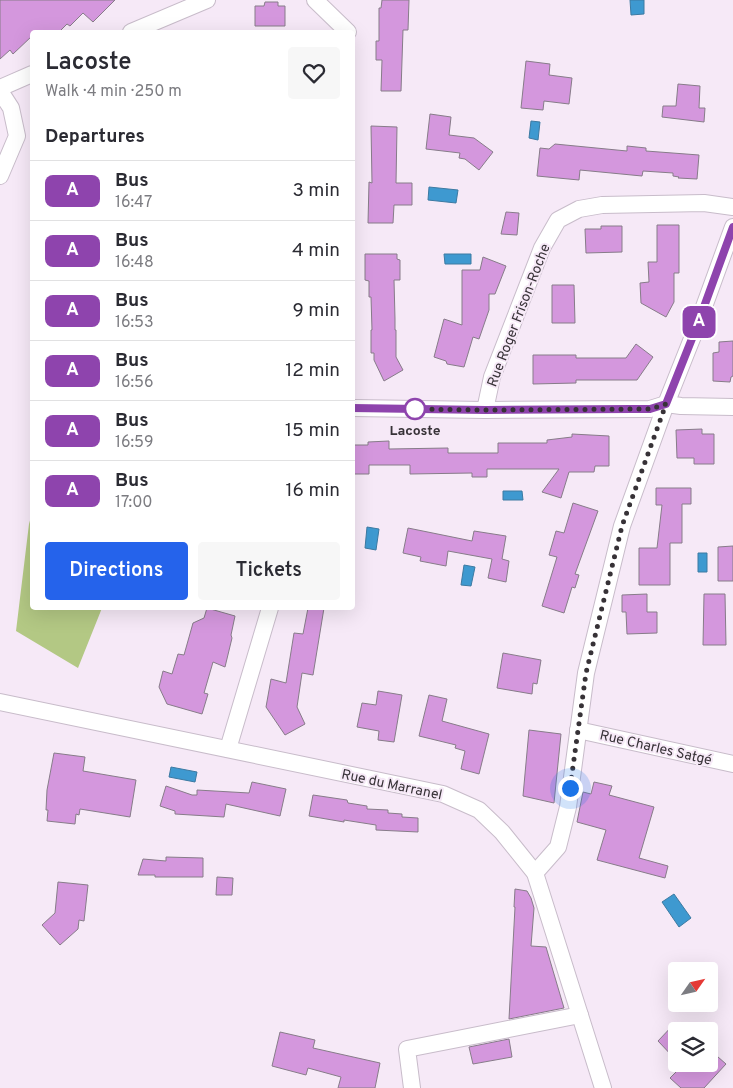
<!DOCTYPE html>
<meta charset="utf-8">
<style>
:root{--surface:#fff;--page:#f7f7f7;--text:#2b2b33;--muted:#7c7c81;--line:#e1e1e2;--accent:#2563eb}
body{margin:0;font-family:Overpass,sans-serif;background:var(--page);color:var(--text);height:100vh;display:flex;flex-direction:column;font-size:19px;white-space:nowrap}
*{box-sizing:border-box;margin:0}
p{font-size:16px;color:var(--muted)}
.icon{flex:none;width:28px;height:28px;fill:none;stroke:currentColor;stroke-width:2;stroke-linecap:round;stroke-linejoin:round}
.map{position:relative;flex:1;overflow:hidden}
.side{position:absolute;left:30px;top:30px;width:325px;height:580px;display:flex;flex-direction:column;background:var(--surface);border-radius:5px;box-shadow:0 5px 20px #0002}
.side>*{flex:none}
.badge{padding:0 10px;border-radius:8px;font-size:18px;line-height:32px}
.needle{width:32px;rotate:56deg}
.tools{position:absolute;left:668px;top:962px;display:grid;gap:10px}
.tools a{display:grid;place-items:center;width:50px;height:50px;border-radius:5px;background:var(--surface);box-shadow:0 5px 20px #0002;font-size:25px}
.you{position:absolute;width:25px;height:25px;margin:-12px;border:4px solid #fff;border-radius:50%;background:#1a73e8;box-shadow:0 0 0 8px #1a73e833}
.map>.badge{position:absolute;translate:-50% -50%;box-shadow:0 0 0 2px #fff}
h2{padding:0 15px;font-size:19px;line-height:45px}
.round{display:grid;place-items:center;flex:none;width:52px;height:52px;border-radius:5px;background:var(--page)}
.headline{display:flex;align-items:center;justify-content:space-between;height:85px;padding:0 15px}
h1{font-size:24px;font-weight:600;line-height:38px}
.action{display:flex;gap:10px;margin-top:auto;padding:10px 15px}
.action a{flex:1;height:58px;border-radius:5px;background:var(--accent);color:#fff;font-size:20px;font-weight:600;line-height:58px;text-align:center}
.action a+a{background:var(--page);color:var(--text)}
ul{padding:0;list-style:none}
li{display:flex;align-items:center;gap:15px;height:60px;padding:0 15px;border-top:1px solid var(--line)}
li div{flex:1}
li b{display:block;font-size:19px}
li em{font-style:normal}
li .badge{min-width:55px;font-weight:700;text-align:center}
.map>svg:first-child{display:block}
.green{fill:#b3c884}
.water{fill:#3e99d0;stroke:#3c7aa2}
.building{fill:#d497dd;stroke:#877c89}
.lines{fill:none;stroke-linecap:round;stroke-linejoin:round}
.street-casing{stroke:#c8bcca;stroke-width:18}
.street{stroke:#fff;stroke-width:16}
.line-casing{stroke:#fff;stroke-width:11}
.line{stroke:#8e44ad;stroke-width:8}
.walk{stroke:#373237;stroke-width:5;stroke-dasharray:0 9}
.stop-dot{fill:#fff;stroke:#8e44ad;stroke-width:2.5}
.labels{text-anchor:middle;stroke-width:4;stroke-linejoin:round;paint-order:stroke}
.street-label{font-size:14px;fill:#373237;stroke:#f6e9f7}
.stop-label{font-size:14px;font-weight:bold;fill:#373237;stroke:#f6e9f7}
</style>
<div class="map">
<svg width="733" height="1088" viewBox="0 0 733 1088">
<rect width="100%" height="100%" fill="#f6e9f7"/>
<path class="green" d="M32 513V608H102L78 668 16 631 29 524Z"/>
<g class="water">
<path d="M630 0H644V14L631 15Z"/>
<path d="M531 121 540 122 538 140 529 138Z"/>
<path d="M429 187 458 190 456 203 428 200Z"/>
<path d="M444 254H471V264H445Z"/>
<path d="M503 491H522L523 500H503Z"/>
<path d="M367 527 379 529 376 550 365 548Z"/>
<path d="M707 553V572H698V553Z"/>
<path d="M464 565 475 567 471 586 461 585Z"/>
<path d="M171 767 197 772 195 782 169 777Z"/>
<path d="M674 894 691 918 679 927 662 902Z"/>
</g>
<g class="building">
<path d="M0 0H115L93 22 83 13 70 26 67 24 59 32H32V36L13 54 10 50 0 59Z"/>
<path d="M382 0H409L408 30H403L401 91H381L382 60H376V41H379V8H381Z"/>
<path d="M265 2H278V6H285V26H255V6H264Z"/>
<path d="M526 61 550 64 549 75 572 78 569 104 544 101 543 110 521 108Z"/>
<path d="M678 84 700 86 699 108H705L704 122 662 117 663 106H676Z"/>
<path d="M430 114 451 117 449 135 474 138 493 152 479 170 465 159 459 158 460 153 426 149Z"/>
<path d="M371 126 397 127 396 183H412V205H394L393 223H368L369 182 372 183Z"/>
<path d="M555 144 627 151V146L646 148V151L699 155 697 179 678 178 679 177 673 176V173L643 171 642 176 580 170 579 180 537 176 540 148 549 149Z"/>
<path d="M506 212 519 213 517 235 501 234Z"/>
<path d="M657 225H679V273H674V302L666 317 641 303 640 283 649 282 648 262H657Z"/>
<path d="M601 226H622V252L586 253 585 229H601Z"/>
<path d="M365 254H397V259L400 260V280H394L395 319V330H396V357L403 370 384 381 374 360V353H371V330H372L371 297H369V281L365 280Z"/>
<path d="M483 257 506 266 495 294H489V310L479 339 473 337 464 367 447 364 446 361 434 357 444 319 462 325V270H480Z"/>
<path d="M552 285H574L575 323H552Z"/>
<path d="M733 341V376L731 377 730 382 713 381V353L719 352V342Z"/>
<path d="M636 344 653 357 637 380H576V383L533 384V355H576V358H626Z"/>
<path d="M702 429V434H714V464H694V458H677L676 430Z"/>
<path d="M572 434 609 436V466H595L594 472H569L561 498 542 492 559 469H487V477H472V473L410 474V465H369V474H353V445H368V442L389 441V449L448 448V453H498V443H547V440L572 437Z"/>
<path d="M656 488H691V504H682V543H670V585H639V548H657L662 505H656Z"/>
<path d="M573 503 598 511 575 574 579 575 575 588 572 587 564 613 542 606 557 557 549 555 556 531 564 533Z"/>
<path d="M408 528 472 541 474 531 506 536 502 559 509 561 506 582 488 578 492 559 448 551 446 566 420 561 421 557 403 553Z"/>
<path d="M733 546V581H718V547Z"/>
<path d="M647 594V612H657V633L627 634 626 612H622V595Z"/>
<path d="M704 594H725L726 645H703Z"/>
<path d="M207 608 235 616 231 635 232 638 225 667 213 662 204 693 208 694 202 714 167 704 159 687 163 671 172 674 178 654 184 655 193 623 204 618Z"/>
<path d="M308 608H324L313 675 302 673 297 707 305 724 285 735 266 707 271 679 286 683 294 633 303 634Z"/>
<path d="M503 653 541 660 537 684 533 683 532 694 497 688Z"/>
<path d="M378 691 402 695 394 742 378 740 379 731 357 727 362 703 376 705Z"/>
<path d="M429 695 447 699 442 721 489 734 479 774 461 769 465 751 455 748 456 745 419 736Z"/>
<path d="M529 730 561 734 554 803 523 796Z"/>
<path d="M54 753 85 757 83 771 136 780 130 817 80 809 79 815 76 814 75 824 47 821 48 810H46L47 790Z"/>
<path d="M252 782 286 789 280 816 226 804 224 817 175 814V811L160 806 166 786 192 795H197V790L249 793Z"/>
<path d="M594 782 612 786 609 795 654 807 639 858 668 866 665 878 597 860 606 830 577 822 583 792 591 794Z"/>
<path d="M313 795 347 800 348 803 367 806V809L388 810V813L402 814V817L418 818V832L376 830V825L344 820V822L309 816Z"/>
<path d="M166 857 203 858V877H155V875H138L143 859 166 861Z"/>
<path d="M217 877 233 878 232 895H216Z"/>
<path d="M58 882 88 885 84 921 79 920 78 929 60 945 42 925 55 913Z"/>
<path d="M515 889 527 891 531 898 534 908 531 946 546 947 564 1008 509 1019 515 907H514Z"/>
<path d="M676 1022V1060L658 1041Z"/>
<path d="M280 1032 315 1040 313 1048 380 1063 375 1088H338L341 1077 308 1068 306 1075 272 1066Z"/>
<path d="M509 1039 512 1057 473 1064 469 1047Z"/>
<path d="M709 1049 726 1064 704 1088H681L670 1078 684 1064H709Z"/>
</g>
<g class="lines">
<g class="street-casing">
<g id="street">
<path d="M315 0 348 32"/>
<path d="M131 32 207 0"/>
<path d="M0 88 32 74"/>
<path d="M0 91 11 108 17 136 0 176"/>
<path d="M352 408 485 410 650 409 666 404 681 406 733 407"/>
<path d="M485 410 492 377 542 248 558 220 579 209 602 205 704 203 733 207"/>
<path d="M0 702 443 794 479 810 502 832 535 873 603 1088"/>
<path d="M578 730 733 764"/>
<path d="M228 749 270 608"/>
<path d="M535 873 558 847 568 807 586 673 622 526 666 404 697 326 733 227"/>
<path d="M412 1088 407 1049 580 1015"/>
</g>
</g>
<use href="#street" class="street"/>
</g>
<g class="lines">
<g class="line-casing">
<path id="line" d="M352 408 486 410 632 409H650L666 404 697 326 733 227"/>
</g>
<use href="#line" class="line"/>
<path class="walk" d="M415 409H410L486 410 650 409 666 404 622 526 586 673 570 788"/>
</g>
<circle class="stop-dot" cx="415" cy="409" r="10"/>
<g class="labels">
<g class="street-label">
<text transform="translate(518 315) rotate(-69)" y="5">Rue Roger Frison-Roche</text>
<text transform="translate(656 747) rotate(13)" y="5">Rue Charles Satgé</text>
<text transform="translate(392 784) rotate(12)" y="5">Rue du Marranel</text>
</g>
<g class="stop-label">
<text x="415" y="435">Lacoste</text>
</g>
</g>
</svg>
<div class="tools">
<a><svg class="needle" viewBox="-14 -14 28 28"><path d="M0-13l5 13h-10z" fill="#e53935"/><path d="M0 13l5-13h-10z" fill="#7c7c81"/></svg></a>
<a><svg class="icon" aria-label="layers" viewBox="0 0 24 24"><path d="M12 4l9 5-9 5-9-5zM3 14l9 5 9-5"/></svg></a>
</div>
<div class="you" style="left:570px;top:788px"></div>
<b class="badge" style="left:699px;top:322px;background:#8e44ad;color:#fff">A</b>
<section class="side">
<div class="headline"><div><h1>Lacoste</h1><p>Walk · 4 min · 250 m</p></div><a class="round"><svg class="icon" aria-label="heart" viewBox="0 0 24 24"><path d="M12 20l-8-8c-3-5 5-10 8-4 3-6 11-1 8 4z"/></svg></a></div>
<h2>Departures</h2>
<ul>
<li><span class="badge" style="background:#8e44ad;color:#fff">A</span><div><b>Bus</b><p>16:47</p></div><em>3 min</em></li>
<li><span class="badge" style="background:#8e44ad;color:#fff">A</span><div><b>Bus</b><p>16:48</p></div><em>4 min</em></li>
<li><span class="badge" style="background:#8e44ad;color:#fff">A</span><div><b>Bus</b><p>16:53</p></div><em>9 min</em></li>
<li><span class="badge" style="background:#8e44ad;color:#fff">A</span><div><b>Bus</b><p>16:56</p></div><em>12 min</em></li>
<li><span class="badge" style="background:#8e44ad;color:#fff">A</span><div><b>Bus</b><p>16:59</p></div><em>15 min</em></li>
<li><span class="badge" style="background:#8e44ad;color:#fff">A</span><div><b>Bus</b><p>17:00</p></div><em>16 min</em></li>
</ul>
<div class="action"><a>Directions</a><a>Tickets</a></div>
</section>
</div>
